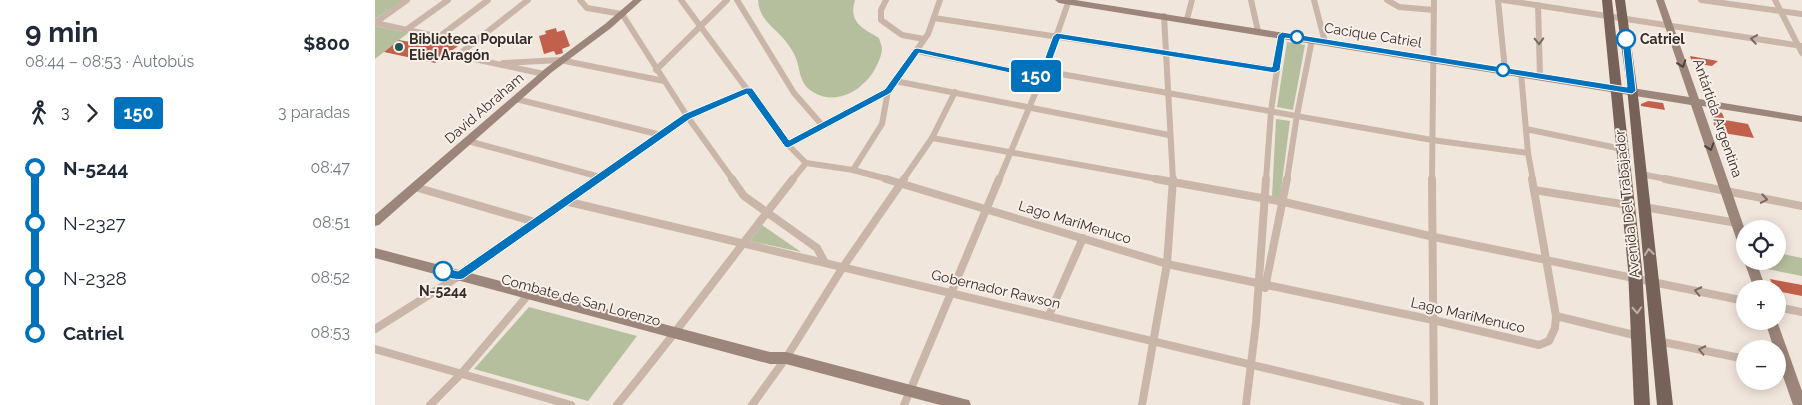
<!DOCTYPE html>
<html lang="es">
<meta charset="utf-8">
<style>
:root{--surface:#fff;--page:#f2f2f3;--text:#1f2937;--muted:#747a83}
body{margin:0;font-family:Raleway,sans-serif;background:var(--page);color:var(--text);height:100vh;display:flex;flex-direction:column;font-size:19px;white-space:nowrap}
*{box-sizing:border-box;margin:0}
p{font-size:16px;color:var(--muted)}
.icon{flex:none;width:28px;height:28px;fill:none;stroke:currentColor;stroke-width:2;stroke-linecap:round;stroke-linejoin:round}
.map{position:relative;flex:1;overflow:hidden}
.details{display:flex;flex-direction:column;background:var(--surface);width:375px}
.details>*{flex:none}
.badge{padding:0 10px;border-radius:4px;font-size:18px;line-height:32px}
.controls{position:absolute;left:1361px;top:220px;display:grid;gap:10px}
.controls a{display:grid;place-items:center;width:50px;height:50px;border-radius:50%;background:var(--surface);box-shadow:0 2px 12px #0003;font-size:25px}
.map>.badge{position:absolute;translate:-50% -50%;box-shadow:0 0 0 2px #fff}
.legs{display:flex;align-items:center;gap:8px;height:55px;padding:0 25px;font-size:16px}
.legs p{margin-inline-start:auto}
.headline{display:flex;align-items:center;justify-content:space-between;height:85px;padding:0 25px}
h1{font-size:28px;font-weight:700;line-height:38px}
ul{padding:0 25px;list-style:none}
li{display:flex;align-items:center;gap:18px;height:55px;font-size:19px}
li i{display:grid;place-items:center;width:8px;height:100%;margin:0 6px;background:currentColor}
li i::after{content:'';width:12px;height:12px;margin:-6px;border:4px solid;border-radius:50%;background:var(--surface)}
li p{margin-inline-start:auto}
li:first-child i{background:linear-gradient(#0000 50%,currentColor 0)}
li:last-child i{background:linear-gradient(currentColor 50%,#0000 0)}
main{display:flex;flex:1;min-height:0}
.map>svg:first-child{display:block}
.green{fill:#b6bf9d}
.building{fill:#c1614b}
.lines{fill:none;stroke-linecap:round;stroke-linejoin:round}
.street-far1{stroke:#c9b6a9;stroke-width:6}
.street{stroke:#c9b6a9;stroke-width:8}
.secondary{fill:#9c857a;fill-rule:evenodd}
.primary{fill:#77625a;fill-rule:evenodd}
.oneway{stroke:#786a62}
.oneway2{stroke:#50423c}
.oneway3{stroke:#beb0a9}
.line-1{fill:#0072bc;stroke:#fff}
.stop-1-dot{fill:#fff;stroke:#0072bc;stroke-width:2.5}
.poi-dot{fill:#205556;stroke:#f9f0e9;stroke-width:2}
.labels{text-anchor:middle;stroke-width:4;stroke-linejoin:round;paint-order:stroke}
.street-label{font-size:14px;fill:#362c28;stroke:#f9f0e9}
.poi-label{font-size:14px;font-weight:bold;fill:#362c28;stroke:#f9f0e9;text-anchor:start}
.stop-label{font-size:14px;font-weight:bold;fill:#362c28;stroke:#f9f0e9;text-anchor:start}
</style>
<main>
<section class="details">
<div class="headline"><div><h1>9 min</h1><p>08:44 – 08:53 · Autobús</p></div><b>$800</b></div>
<div class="legs"><svg class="icon" aria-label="walk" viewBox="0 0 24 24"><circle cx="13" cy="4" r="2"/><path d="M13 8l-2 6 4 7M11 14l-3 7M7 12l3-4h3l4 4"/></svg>3<svg class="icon" aria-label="forward" viewBox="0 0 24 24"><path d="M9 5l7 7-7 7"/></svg><b class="badge" style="background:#0072bc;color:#fff">150</b><p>3 paradas</p></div>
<ul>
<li><i style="color:#0072bc"></i><b>N-5244</b><p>08:47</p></li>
<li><i style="color:#0072bc"></i><span>N-2327</span><p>08:51</p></li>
<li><i style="color:#0072bc"></i><span>N-2328</span><p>08:52</p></li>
<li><i style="color:#0072bc"></i><b>Catriel</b><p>08:53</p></li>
</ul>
</section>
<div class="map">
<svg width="1427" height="405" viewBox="0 0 1427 405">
<rect width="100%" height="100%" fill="#f1e6dc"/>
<g class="green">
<path d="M0 0H28L0 19Z"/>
<path d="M383 0H480C473 23 488 28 504 38 505 42 507 46 507 49 507 55 503 63 501 67 490 89 462 107 438 92 423 83 426 69 420 56 418 51 415 47 412 43 401 28 384 21 383 0Z"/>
<path d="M0 26 33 33 0 59Z"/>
<path d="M912 42 930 45 918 110 902 107Z"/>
<path d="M901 119 915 121 905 198 897 196Z"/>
<path d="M387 225 426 252 375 241Z"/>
<path d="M1403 253 1427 258V276L1392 269 1389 261H1402Z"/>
<path d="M154 307 262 336 213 401 99 369Z"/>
</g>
<g class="building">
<path d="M181 28 182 32 189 30 195 46 187 49 188 53 181 55 179 51 169 54 164 36 171 34 170 31Z"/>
<path d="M24 40 52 45 58 41 83 46 60 63 9 52Z"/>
<path d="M1315 56 1343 61 1337 66 1317 63Z"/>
<path d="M1273 101 1288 103 1290 110 1266 106V104Z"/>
<path d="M1340 111 1347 113 1350 120 1373 124 1379 138 1342 132 1335 114Z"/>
<path d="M1395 279 1427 285V296L1402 291V289H1399Z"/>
</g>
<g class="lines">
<g class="street-far1">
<path d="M153 0 88 51 85 56 169 74"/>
<path d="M205 0 212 8 247 14 312 116 358 180"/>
<path d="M306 0 413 145 431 163 478 170 516 180"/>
<path d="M362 0 419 93 447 125"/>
<path d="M511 0 506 10V20L527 35 549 39"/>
<path d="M876 0 883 31"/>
<path d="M939 0 950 42"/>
<path d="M1012 0 1024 7 1059 10"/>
<path d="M1123 0 1130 70"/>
<path d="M1128 0 1427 46"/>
<path d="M1326 0 1427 14"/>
<path d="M1400 0 1427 53"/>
<path d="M1163 5 1165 76"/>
<path d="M789 16 798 180"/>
<path d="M559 18 901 70"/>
<path d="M812 19 817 0"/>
<path d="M0 23 97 44"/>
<path d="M0 23 32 0"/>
<path d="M31 30 73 0"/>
<path d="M64 37 113 0"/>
<path d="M542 51 667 77"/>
<path d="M128 63 185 60 289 81"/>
<path d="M281 70 352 0"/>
<path d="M669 71 1057 140 1153 153"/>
<path d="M1146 73 1153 153 1158 180"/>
<path d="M520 81 794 135"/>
<path d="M141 99 286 135"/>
<path d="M1151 129 1247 149"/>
<path d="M557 138 788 180"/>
<path d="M93 141 225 177"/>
<path d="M413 145 513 91 553 34 565 0"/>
<path d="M478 170 507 124 513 91"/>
<path d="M1266 174 1296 180"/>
<path d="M221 180 312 116 374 90"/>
<path d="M417 180 431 163"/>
<path d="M528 180 557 138 580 92"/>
<path d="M624 180 667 77 694 0"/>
<path d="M891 180 896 111 907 35"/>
<path d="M912 180 922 115 937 40"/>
<path d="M1057 180 1059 0"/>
</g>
<g class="street">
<path d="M357 179 369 196 442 248 449 261"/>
<path d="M511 179 792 264 1058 320 1164 345 1174 341 1180 328 1181 316 1157 179"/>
<path d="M781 179 909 202 1059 237 1370 301"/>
<path d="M1057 179 1059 405"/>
<path d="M1290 179 1427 206"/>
<path d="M40 187 160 222"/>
<path d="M1159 190 1253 205"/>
<path d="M190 201 1045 405"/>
<path d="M1269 207 1362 223"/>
<path d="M890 288 912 179"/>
<path d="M1402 307 1427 312"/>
<path d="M674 315 708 238"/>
<path d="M1181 316 1263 336"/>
<path d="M0 329 84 276 223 179"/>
<path d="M1283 341 1370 359"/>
<path d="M0 349 196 405"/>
<path d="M55 405 86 374 159 288"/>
<path d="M242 405C303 331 359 254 418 179"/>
<path d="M377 405 411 358 468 267 529 179"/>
<path d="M529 405 624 179"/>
<path d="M767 405 792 264 798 179"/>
<path d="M871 405 881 323 891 179"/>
</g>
<g class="secondary">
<path d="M258 0H267L236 28 177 72 4 225 0 226V215L171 68 230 24Z"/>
<path d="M680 0H700L1314 97 1281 0H1289L1324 99 1427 116V122L1327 106 1370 230V252L1366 250 1364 247 1316 105 684 3Z"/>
<path d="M0 248 395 352H411L589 399 594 400 596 405H565L411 364H395L0 258Z"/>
<path d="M1370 259V261H1381L1391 289H1379L1369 261Z"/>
<path d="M1390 321H1402L1427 391V405H1418L1402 359V349H1399Z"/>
</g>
<g class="primary">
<path d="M1227 0H1237L1267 269 1275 405H1259L1253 269Z"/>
<path d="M1240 0H1250L1262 87 1298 405H1282L1252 87Z"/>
</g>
</g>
<defs><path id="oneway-chevron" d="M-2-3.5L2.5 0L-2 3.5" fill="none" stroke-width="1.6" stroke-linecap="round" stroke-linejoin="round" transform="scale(1.25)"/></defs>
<g class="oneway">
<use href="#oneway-chevron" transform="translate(1379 39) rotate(-171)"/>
<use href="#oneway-chevron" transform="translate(1164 41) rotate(88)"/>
<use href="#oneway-chevron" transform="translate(1389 199) rotate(10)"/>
<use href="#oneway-chevron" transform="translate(1323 291) rotate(-168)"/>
<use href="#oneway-chevron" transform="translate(1327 350) rotate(-168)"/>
</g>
<g class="oneway2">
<use href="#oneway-chevron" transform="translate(1307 64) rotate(71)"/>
<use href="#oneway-chevron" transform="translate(1335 147) rotate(71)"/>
</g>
<g class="oneway3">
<use href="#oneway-chevron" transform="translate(1274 252) rotate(-96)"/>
<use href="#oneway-chevron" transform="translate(1262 310) rotate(87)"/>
</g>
<path class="line-1" d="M907 32 1252 87 1247 39 1251 37 1255 39 1261 91 1257 94 910 38 905 70 900 73 685 39 671 77 667 80 544 53 516 93 413 148 410 147 372 94 315 119 88 279C81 281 66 277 62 271L68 267 83 271 309 114 371 88H377L414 140 510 89 539 49 542 48 664 74 678 36 682 33 897 67 903 35Z"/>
<g class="stop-1-dot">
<circle cx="922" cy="37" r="6"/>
<circle cx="1251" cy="39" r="9"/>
<circle cx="1128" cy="70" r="6"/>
<circle cx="68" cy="271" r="9"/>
</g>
<circle class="poi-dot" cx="24" cy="47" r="5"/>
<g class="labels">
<g class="street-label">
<text transform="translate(998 35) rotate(9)" y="5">Cacique Catriel</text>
<text transform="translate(109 108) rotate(-41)" y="5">David Abraham</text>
<text transform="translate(1343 118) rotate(71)" y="5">Antártida Argentina</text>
<text transform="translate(1252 204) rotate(-96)" y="5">Avenida Del Trabajador</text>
<text transform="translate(700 222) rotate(17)" y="5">Lago MariMenuco</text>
<text transform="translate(621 289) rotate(13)" y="5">Gobernador Rawson</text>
<text transform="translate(206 300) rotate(15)" y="5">Combate de San Lorenzo</text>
<text transform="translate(1093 315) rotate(13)" y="5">Lago MariMenuco</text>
</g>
<g class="poi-label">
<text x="34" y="44">Biblioteca Popular<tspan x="34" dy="16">Eliel Aragón</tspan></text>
</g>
<g class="stop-label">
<text x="1265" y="44">Catriel</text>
<text x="68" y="296" text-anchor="middle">N-5244</text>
</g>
</g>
</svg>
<div class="controls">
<a><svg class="icon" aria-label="locate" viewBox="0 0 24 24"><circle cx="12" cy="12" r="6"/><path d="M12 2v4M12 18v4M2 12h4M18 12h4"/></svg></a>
<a>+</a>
<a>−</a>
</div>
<b class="badge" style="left:661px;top:76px;background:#0072bc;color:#fff">150</b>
</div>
</main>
